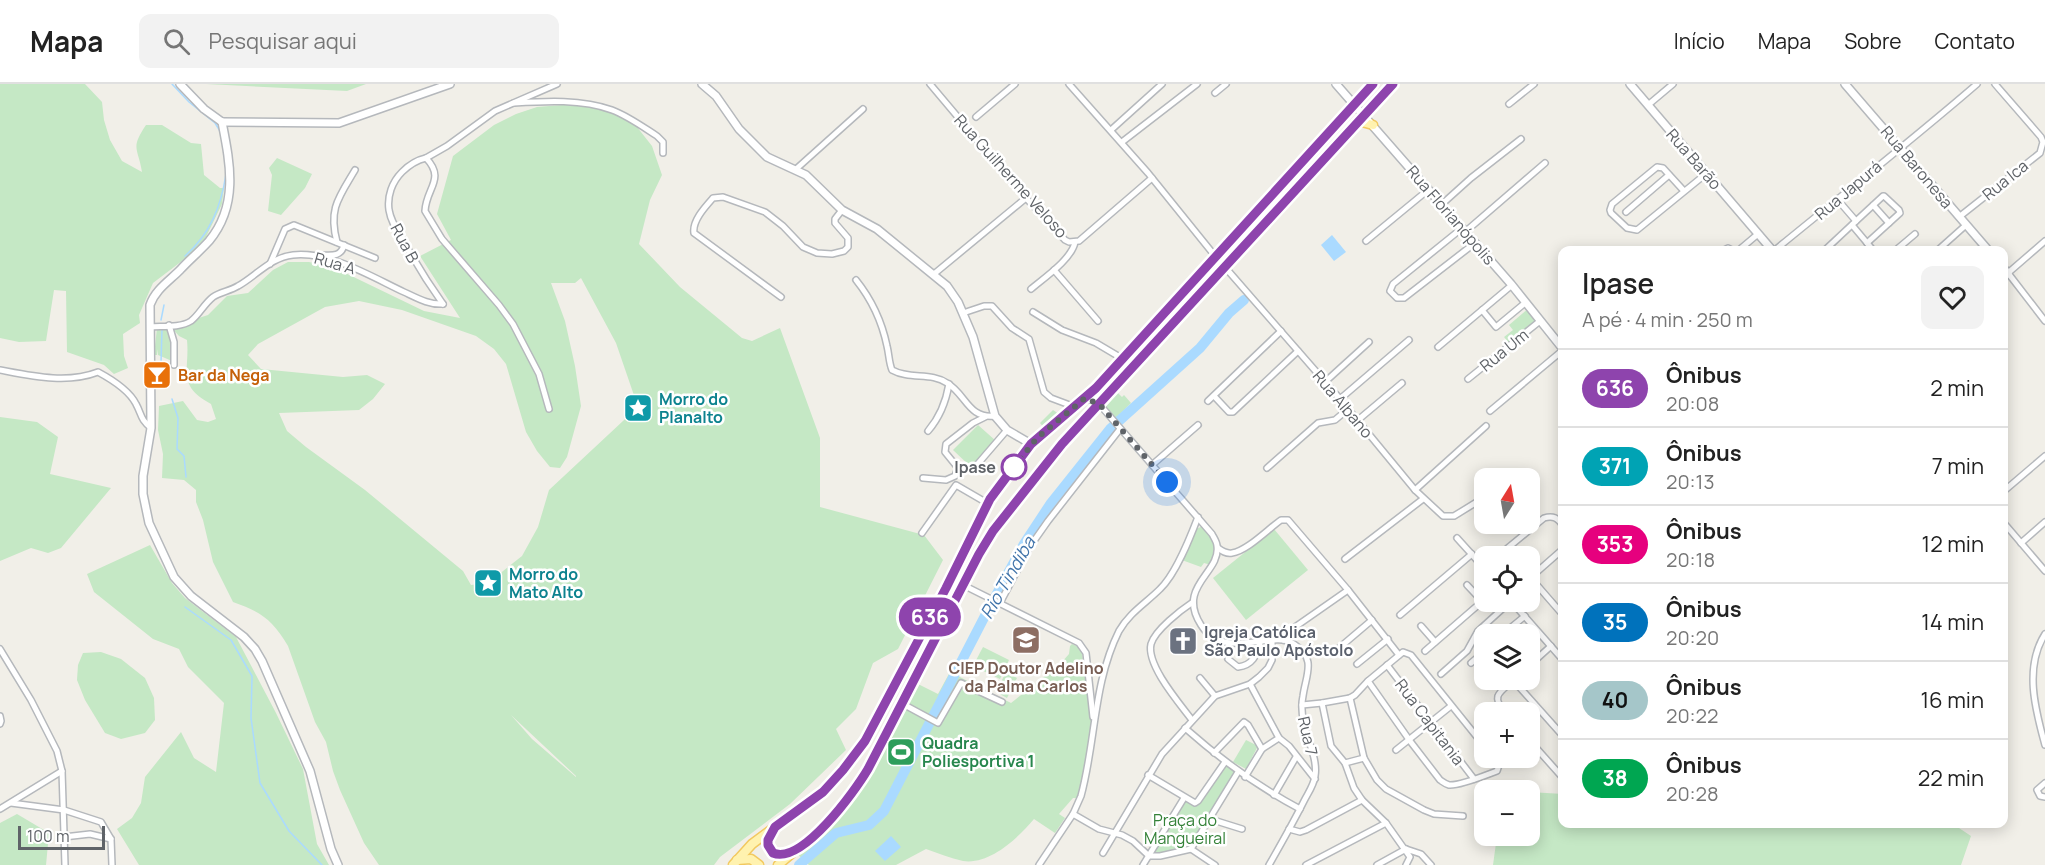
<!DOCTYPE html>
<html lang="pt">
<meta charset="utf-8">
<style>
:root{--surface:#fff;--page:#f2f2f2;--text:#222;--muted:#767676;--line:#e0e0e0}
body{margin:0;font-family:Manrope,sans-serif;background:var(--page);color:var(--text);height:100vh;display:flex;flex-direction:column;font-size:22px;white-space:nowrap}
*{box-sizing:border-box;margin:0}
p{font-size:20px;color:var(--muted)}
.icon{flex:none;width:33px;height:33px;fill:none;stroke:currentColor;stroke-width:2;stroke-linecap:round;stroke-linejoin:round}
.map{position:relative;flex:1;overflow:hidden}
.drawer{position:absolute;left:1558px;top:162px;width:450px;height:582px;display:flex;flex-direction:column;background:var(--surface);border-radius:12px;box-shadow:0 3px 15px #0003}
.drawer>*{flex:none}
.badge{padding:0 12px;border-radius:20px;font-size:21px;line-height:39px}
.needle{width:39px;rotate:11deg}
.fabs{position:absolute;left:1474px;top:384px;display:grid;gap:12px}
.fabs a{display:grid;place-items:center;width:66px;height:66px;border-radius:12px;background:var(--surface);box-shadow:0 3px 15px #0003;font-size:30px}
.scale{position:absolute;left:18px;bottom:15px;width:87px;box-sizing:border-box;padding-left:6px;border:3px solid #5f6368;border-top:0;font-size:16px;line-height:21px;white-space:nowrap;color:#5f6368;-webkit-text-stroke:4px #fff;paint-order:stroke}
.you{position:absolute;width:30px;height:30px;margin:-15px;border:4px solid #fff;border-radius:50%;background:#1a73e8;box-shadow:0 0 0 9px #1a73e833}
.map>.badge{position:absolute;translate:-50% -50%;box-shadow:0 0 0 3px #fff}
.round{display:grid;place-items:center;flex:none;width:63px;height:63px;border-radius:12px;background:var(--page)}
.overview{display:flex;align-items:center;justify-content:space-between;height:102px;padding:0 24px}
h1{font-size:28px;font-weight:600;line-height:45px}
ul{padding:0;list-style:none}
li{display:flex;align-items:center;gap:18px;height:78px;padding:0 24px;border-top:2px solid var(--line)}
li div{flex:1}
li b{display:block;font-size:22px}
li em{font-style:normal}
li .badge{min-width:66px;font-weight:700;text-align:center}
header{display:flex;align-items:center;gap:36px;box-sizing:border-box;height:84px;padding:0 30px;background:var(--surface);border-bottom:2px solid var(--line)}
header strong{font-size:28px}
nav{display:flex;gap:33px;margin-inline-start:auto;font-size:21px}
.search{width:420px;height:54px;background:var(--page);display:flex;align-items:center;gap:15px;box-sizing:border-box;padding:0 21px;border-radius:12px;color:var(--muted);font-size:22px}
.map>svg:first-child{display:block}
.green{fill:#c5e8c5;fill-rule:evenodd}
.water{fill:#aadaff}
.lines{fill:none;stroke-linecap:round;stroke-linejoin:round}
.stream{stroke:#aadaff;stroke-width:1.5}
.river{stroke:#aadaff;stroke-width:10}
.minor-casing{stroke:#b5b8bc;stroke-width:8}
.tertiary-casing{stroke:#b5b8bc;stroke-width:10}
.primary-casing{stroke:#f2c960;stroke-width:11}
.minor{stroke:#fff;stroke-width:5}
.tertiary{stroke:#fff;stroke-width:7}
.primary{stroke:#fff2af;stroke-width:8}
.line-casing{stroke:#fff;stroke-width:14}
.line{stroke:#8e44ad;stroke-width:9}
.walk{stroke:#5f6368;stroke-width:6;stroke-dasharray:0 10.8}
.stop-dot{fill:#fff;stroke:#8e44ad;stroke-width:3}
.labels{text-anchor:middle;stroke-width:5;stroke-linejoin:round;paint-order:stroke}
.street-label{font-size:16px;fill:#5f6368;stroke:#fff}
.food-label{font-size:16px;font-weight:bold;fill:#c56008;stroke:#fff;text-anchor:start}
.culture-label{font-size:16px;font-weight:bold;fill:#0d838f;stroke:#fff;text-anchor:start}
.stop-label{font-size:16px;font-weight:bold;fill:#5f6368;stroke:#fff;text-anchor:end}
.worship-label{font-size:16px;font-weight:bold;fill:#5b616d;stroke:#fff;text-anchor:start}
.education-label{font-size:16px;font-weight:bold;fill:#785e54;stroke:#fff}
.leisure-label{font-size:16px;font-weight:bold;fill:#27864d;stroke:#fff;text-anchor:start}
.park-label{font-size:16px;fill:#348238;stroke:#fff}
.water-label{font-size:18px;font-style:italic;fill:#4174aa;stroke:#fff}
</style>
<header>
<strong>Mapa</strong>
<div class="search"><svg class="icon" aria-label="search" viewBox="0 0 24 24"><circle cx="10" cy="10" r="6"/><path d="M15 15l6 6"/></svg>Pesquisar aqui</div>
<nav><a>Início</a><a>Mapa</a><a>Sobre</a><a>Contato</a></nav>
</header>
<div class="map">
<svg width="2045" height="781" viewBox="0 0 2045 781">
<rect width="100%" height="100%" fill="#f1efe8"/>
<g class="green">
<path d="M0 0H85L102 18 104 36 110 56 122 77 142 88C138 63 130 65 146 41H162L191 59 201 60 204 91 220 104H224L222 120 205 155 199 164 153 199 139 231 140 239 123 250 124 272 128 284 114 290 104 281 67 268 66 207 54 206 46 257 19 258 0 254Z"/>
<path d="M206 0H366L347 7Z"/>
<path d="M586 19 626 29 652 62 662 91 650 116 639 160 680 203 742 254 752 257 780 244 820 354V423L924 451 943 476 898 565 873 579 856 625 836 645 846 666 790 720 720 773 714 781H379L364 759 340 706 333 687 326 658 315 638 288 562C272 535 261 528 233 518L213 478 203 436 196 418V406L184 396 162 394 163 370 158 346 159 322 183 317 197 336 208 338 216 335 211 320C176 301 190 287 187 256L179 252 171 243 208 231 227 212 248 209 273 186 288 178H309L335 184 424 227 460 234 420 172 451 156 437 130 453 72 494 41 516 30 537 23ZM581 194 616 259 638 323 549 406 538 443 522 472 488 499 471 501 463 487 365 406 306 363 287 347 279 329 359 326 373 315 385 300 367 291 343 293 261 285 248 271 258 260 325 223 359 217 402 226 476 252 494 265 506 280 526 348 537 367 550 383 560 384 567 373 581 322 575 282 565 237 551 199H575ZM511 631 576 692V693L532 655Z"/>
<path d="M277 74 312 90 305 104 281 131 268 127 272 91 269 84Z"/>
<path d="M1529 224 1538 235 1510 260 1504 253 1513 246 1509 241Z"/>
<path d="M157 244H166L171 259 172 277 158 271 157 265V271H154Z"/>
<path d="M1117 308 1122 313 1124 311 1131 319 1116 334 1104 320Z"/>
<path d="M1053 326 1059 330 1044 344 1040 339Z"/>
<path d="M0 333 37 338 58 353 50 390 111 404 61 464 48 469 31 464 0 477Z"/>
<path d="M978 341 996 357 972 384 953 366Z"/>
<path d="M1203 442 1214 452 1218 464 1211 481 1204 479 1201 483 1179 475 1196 445Z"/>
<path d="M1274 445 1308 486 1246 536 1213 494Z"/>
<path d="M150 461 172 499 185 514 236 553 276 629 303 685 317 760 329 781H139L117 745 132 734 141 719 145 693 181 648 194 674 216 688 224 619 188 583 179 565 153 555 94 508 87 490Z"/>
<path d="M1072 560 1081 564 1093 639 1080 714H1073L1059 730 1065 734 1055 749 1034 735C1018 754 990 781 963 777 950 774 938 769 926 765L896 781H809L796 769 860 702 892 648 916 599 938 610 950 588 1011 619 1061 579 1069 570 1070 562Z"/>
<path d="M983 563 1009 576 1000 595 973 582Z"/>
<path d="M101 568 121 575 145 594 154 614 155 636 145 649 121 655 105 649 85 616 77 596 78 581 83 569Z"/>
<path d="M1006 588 1017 594 1007 614 996 608Z"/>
<path d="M1246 656 1258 662 1246 685 1233 678Z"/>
<path d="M1223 680 1238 689 1191 767 1154 776 1149 772 1184 714 1197 722Z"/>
<path d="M1530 708 1563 710V740H1852L1855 742 1859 740H1953L1971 752 1961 781H1493L1496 759 1495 752H1530Z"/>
<path d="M17 730 49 749 46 781H0V739Z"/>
</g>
<g class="water">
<path d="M1332 151 1346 168 1334 177 1321 161Z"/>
<path d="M891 752 901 763 885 777 875 767Z"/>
</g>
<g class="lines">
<g class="stream">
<path d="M172 0 189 18 215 39 220 47"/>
<path d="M185 172C210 150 221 123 226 90"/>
<path d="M161 236 164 221"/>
<path d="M162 244 161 279 163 287"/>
<path d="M172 315 178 334 177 365 184 372 186 393"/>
<path d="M185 523 231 556 252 592 251 634 260 699 289 747 322 781"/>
</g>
<path class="river" d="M799 781 836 749 869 741 884 727 988 526 1024 460 1051 419 1110 345 1200 264 1229 229 1244 216"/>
<g class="minor-casing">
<g id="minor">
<path d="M930 0 1026 114 1065 156 1069 158 1079 157 1152 94"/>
<path d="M1069 0 1148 89 1215 172"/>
<path d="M1215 9 1226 0"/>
<path d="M514 19C546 17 582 15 612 26 628 32 643 43 657 52L663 58V69"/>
<path d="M1509 20 1534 0"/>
<path d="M1648 21 1673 0"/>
<path d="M976 33 1015 0"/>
<path d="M1111 46 1162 0"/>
<path d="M1122 58 1197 0"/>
<path d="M426 74C417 76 409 81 402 88 392 98 387 112 389 126 391 138 397 146 403 156 415 178 428 199 443 220"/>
<path d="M795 86 863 25"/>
<path d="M1684 107 1663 84 1657 83 1612 120 1610 126 1611 129 1627 144 1637 146 1707 89"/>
<path d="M1837 115 1856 137 1883 112H1884L1899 126 1900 129 1889 139 1873 121"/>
<path d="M1441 121 1471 94 1521 55"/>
<path d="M1626 128 1669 91"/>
<path d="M1959 133 2040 69 2043 58 2041 53 1995 0"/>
<path d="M1852 141 1873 166"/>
<path d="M1461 145 1393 200 1390 207 1397 214H1404L1475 159"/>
<path d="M1465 148 1545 79"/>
<path d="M1366 157 1428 106"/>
<path d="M2045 157 2008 189 2045 237"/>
<path d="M337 158C328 125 339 113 355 86"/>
<path d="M1867 159 1889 139"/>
<path d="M1724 166 1728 164 1732 166"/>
<path d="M1739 166 1758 150"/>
<path d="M1775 166C1842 111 1911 57 1977 0"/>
<path d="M1825 166 1856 137"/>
<path d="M1896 166 1915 150"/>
<path d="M1938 166 1966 141"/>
<path d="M319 171C330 171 341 174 344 161"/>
<path d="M1210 179H1218L1224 182 1340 315 1415 406 1443 432H1454L1485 413"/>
<path d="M270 180 285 145 294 141 375 174"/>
<path d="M1054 186 1098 237"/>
<path d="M934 190 1026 114"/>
<path d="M856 196C872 216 882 238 887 262 889 270 889 279 892 286 910 296 931 288 947 299 966 310 968 335 995 332"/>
<path d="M1031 205C1044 194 1072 175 1075 158"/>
<path d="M781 213 694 149C692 137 705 123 713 114L723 113 765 128 783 142 803 163 817 169 832 170 844 167 848 163V154L835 139V135L842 126"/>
<path d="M1482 226 1496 243 1525 219"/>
<path d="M1033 228 1062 246 1096 259 1123 275"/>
<path d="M963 229 984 222H992L1012 244 1029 255 1044 308 1051 314 1075 323"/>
<path d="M169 241 174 258V281"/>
<path d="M150 243C162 242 180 244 191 237 199 231 204 220 213 213 220 208 230 207 238 202 256 192 271 173 293 171 330 167 372 193 404 208 417 214 429 221 443 220"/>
<path d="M1438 263 1512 201"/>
<path d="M0 286C32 292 67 300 98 288 111 295 129 306 136 320 142 331 140 335 151 344"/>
<path d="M1468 295 1540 237"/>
<path d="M1325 298 1369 258"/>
<path d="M1214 312 1229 328H1233L1298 267"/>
<path d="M1085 314 1100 321 1212 450C1214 454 1217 458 1217 462 1221 489 1176 502 1201 541 1224 578 1272 545 1294 560 1317 575 1306 590 1303 612 1301 621 1302 631 1304 639 1307 656 1318 675 1315 692 1314 701 1308 709 1304 717 1293 739 1281 760 1269 781"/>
<path d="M1340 315 1409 256"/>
<path d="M1208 317 1281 247"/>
<path d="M549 325 539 290 513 240 499 221 442 155 425 127C426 104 446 95 426 74L447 62 495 27 557 0"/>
<path d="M1490 327 1563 266"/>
<path d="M1358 336 1402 299"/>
<path d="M928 347C940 333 946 318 949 300"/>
<path d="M1152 381 1198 341"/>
<path d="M976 382 1007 346"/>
<path d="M1267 384 1318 339 1335 336 1348 325"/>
<path d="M923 394 946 396 955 392 958 384 945 368 946 360 973 339 985 333"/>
<path d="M1415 406 1486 342"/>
<path d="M2004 407 2045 372"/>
<path d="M2004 439 2045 487"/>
<path d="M922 449 956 401 987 419"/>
<path d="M1457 454 1485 485"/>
<path d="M2021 459 2045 438"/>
<path d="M1218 464C1222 467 1226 470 1232 469 1247 467 1268 445 1281 436H1288L1348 506 1399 571"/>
<path d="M1498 472 1544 434C1553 431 1558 434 1563 442"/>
<path d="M1345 475 1423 415"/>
<path d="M1530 493 1563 531"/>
<path d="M1530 494 1563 465"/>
<path d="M963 501 1079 559 1086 569 1093 633"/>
<path d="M1467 501 1482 517"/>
<path d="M1512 518 1563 576"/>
<path d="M1000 519 1029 464 1048 437 1120 345"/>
<path d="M1400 531 1472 470"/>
<path d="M1421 542 1435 558"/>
<path d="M1503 550 1525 532"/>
<path d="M2045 550C2024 583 2035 625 2045 661"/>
<path d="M1283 556 1295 543 1348 506"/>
<path d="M1339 564 1372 536"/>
<path d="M0 565 31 616 57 667 62 687 65 781"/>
<path d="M1425 567 1485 515"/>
<path d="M1228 575 1238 583C1253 581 1256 572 1260 559"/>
<path d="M1471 579 1485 567"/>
<path d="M1357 580 1388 555"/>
<path d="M1387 581 1474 695"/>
<path d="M1530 581 1551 562"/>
<path d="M1441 590 1467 567 1478 547 1510 518"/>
<path d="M1200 594 1215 612"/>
<path d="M1513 596 1563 652"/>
<path d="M1368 597 1410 657 1440 696C1443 698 1445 700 1449 701 1460 702 1486 691 1497 687L1499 681 1495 674"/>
<path d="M1250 600 1279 654 1289 662 1315 695"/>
<path d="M1350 614 1364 674 1377 696 1386 705 1424 726 1434 730 1463 732"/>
<path d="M901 619 938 639 961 599 1002 618"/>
<path d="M1322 619 1331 662 1345 679 1354 704 1362 716 1386 739 1410 773 1406 781"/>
<path d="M1302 621 1322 619 1350 614 1355 611 1368 597 1403 568 1411 571 1485 663"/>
<path d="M1505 628C1490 612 1500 608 1514 596"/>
<path d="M0 632 1 637 0 640"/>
<path d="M1192 636C1180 620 1146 581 1151 560 1155 546 1181 526 1193 518"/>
<path d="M1185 644C1221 676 1257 702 1300 725"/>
<path d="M1530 657 1563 694"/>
<path d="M1396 666 1451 622"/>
<path d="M1214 669 1244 638 1248 641 1262 665"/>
<path d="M1345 679 1364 674"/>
<path d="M1148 691 1195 719 1198 717 1225 678"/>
<path d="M1245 693 1262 665 1279 654"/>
<path d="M2045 699 2037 706 2040 712 2045 713"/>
<path d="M1274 711 1296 673"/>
<path d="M11 719 64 726 101 738 111 755 112 781"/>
<path d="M0 725 62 687"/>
<path d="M1073 730 1099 745 1122 751 1133 757 1149 772H1160L1191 765 1238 688"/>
<path d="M1210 735 1242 745"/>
<path d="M1289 745 1300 748 1306 746 1362 716"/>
<path d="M64 753 90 750 111 755"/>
<path d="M1191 765 1215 781"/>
<path d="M1406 765 1421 770 1431 781"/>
<path d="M1103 769 1162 670 1215 612 1250 600 1259 593 1268 584 1272 576V557"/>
<path d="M1039 781 1073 730 1081 712C1096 657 1093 599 1119 547 1129 529 1146 519 1160 505 1176 490 1190 454 1198 433"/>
<path d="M1143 781 1184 714"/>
<path d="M1306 781 1386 739"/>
<path d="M1377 781 1406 765"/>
</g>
</g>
<g class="tertiary-casing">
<g id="tertiary">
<path d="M180 0 204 25 222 38"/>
<path d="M702 0 716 12 739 45 767 73 806 91 842 126 877 145 947 202 958 218 973 253 995 332 1007 346 1031 360"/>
<path d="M1336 0 1511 200 1563 265"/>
<path d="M1630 0 1772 166"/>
<path d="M1845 0 1988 166"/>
<path d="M222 38C230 79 239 121 209 157 200 167 189 176 180 186 169 197 155 206 150 221L151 344 143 392V410L149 439 174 493 191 512 244 553 255 565 262 577 310 687 331 765 338 781"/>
<path d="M222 38 339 39 450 0"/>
<path d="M2004 185 2008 189 2004 193"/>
</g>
</g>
<g class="primary-casing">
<g id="primary">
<path d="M1358 37 1373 41"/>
<path d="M773 746C766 756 767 767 779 772L790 768"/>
<path d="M737 776 751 775 759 781"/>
<path d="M733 781 752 760 823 707 852 676 865 657 882 626 976 445 990 415 1031 360 1096 304 1373 0"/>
<path d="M778 781 827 740 860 699 979 470 1003 434 1062 360 1393 0"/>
</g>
</g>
<use href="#minor" class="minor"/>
<use href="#tertiary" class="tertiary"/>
<use href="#primary" class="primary"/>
</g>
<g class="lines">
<g class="line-casing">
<path id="line" d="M1373 0 1096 304 1031 360 990 415 946 504 865 657 843 686 823 708 775 743 768 756V761L773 769C802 781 855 707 868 685L979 470 993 447 1062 360 1393 0"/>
</g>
<use href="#line" class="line"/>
<path class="walk" d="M1014 383 1037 354 1085 314 1100 321 1167 398"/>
</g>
<defs>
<g id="bar-square" transform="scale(1.5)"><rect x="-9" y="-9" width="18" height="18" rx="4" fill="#e8710a" stroke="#fff"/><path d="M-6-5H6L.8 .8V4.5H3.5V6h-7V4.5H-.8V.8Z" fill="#fff"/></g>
<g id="sight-square" transform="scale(1.5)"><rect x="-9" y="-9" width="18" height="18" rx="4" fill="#0f9aa8" stroke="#fff"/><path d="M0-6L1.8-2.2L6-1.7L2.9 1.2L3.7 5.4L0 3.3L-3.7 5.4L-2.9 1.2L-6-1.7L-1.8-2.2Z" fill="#fff"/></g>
<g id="school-square" transform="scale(1.5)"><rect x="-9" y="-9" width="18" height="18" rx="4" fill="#8d6e63" stroke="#fff"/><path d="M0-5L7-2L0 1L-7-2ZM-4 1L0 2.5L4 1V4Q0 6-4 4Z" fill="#fff"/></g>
<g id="church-square" transform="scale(1.5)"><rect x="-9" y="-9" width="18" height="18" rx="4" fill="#6b7280" stroke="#fff"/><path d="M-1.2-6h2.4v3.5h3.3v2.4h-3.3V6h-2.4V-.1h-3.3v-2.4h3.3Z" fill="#fff"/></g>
<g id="stadium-square" transform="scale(1.5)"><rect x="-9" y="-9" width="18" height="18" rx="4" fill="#2e9e5b" stroke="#fff"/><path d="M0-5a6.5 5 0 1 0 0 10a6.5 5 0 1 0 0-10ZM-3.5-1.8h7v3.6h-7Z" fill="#fff"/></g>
</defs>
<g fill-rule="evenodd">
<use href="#bar-square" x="157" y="291"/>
<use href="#sight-square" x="638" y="324"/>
<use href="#sight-square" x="488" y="499"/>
<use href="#school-square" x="1026" y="556"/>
<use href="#church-square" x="1183" y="557"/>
<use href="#stadium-square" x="901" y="668"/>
</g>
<circle class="stop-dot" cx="1014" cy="383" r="12"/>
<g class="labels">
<g class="street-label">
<text transform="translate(1694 75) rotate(49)" y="6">Rua Barão</text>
<text transform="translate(1917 83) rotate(50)" y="6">Rua Baronesa</text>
<text transform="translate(1011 92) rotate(48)" y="6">Rua Guilherme Veloso</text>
<text transform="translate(2005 96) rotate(-39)" y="6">Rua Ica</text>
<text transform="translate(1848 106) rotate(-40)" y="6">Rua Japurá</text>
<text transform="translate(1451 131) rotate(49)" y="6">Rua Florianópolis</text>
<text transform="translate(405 159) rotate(62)" y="6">Rua B</text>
<text transform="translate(335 179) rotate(16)" y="6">Rua A</text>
<text transform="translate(1504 266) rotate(-39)" y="6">Rua Um</text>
<text transform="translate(1343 320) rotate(50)" y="6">Rua Albano</text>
<text transform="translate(1430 638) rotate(53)" y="6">Rua Capitania</text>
<text transform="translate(1308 652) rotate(77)" y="6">Rua 7</text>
</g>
<g class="food-label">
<text x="178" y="297">Bar da Nega</text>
</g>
<g class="culture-label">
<text x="659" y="321">Morro do<tspan x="659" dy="18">Planalto</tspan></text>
<text x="509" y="496">Morro do<tspan x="509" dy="18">Mato Alto</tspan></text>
</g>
<g class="stop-label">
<text x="996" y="389">Ipase</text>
</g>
<g class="worship-label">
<text x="1204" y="554">Igreja Católica<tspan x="1204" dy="18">São Paulo Apóstolo</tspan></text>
</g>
<g class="education-label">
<text x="1026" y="590">CIEP Doutor Adelino<tspan x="1026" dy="18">da Palma Carlos</tspan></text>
</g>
<g class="leisure-label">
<text x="922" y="665">Quadra<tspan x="922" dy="18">Poliesportiva 1</tspan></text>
</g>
<g class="park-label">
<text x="1185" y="742">Praça do<tspan x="1185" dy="18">Mangueiral</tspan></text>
</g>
<g class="water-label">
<text transform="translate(1008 494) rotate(-60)" y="6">Rio Tindiba</text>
</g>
</g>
</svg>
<div class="fabs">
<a><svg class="needle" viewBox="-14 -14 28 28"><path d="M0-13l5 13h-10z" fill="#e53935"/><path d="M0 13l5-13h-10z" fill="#767676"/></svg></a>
<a><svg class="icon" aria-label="locate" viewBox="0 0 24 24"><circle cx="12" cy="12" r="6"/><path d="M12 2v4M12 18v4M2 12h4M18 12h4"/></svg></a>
<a><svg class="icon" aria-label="layers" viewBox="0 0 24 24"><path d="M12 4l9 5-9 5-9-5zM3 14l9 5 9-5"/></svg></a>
<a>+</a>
<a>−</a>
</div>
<div class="scale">100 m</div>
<div class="you" style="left:1167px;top:398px"></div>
<b class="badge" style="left:930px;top:533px;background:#8e44ad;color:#fff">636</b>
<section class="drawer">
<div class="overview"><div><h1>Ipase</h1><p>A pé · 4 min · 250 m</p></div><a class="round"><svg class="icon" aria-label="heart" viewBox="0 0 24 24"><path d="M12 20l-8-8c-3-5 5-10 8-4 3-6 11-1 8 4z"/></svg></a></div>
<ul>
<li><span class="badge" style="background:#8e44ad;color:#fff">636</span><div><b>Ônibus</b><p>20:08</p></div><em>2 min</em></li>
<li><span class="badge" style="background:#00a3b4;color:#fff">371</span><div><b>Ônibus</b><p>20:13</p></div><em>7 min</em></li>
<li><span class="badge" style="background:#e6007e;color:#fff">353</span><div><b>Ônibus</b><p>20:18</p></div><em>12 min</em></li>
<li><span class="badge" style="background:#0072bc;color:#fff">35</span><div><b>Ônibus</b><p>20:20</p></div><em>14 min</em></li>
<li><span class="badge" style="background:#a5c6c9;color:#111">40</span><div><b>Ônibus</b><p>20:22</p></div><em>16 min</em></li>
<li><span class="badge" style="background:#00a651;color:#fff">38</span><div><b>Ônibus</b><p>20:28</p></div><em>22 min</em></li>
</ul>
</section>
</div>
